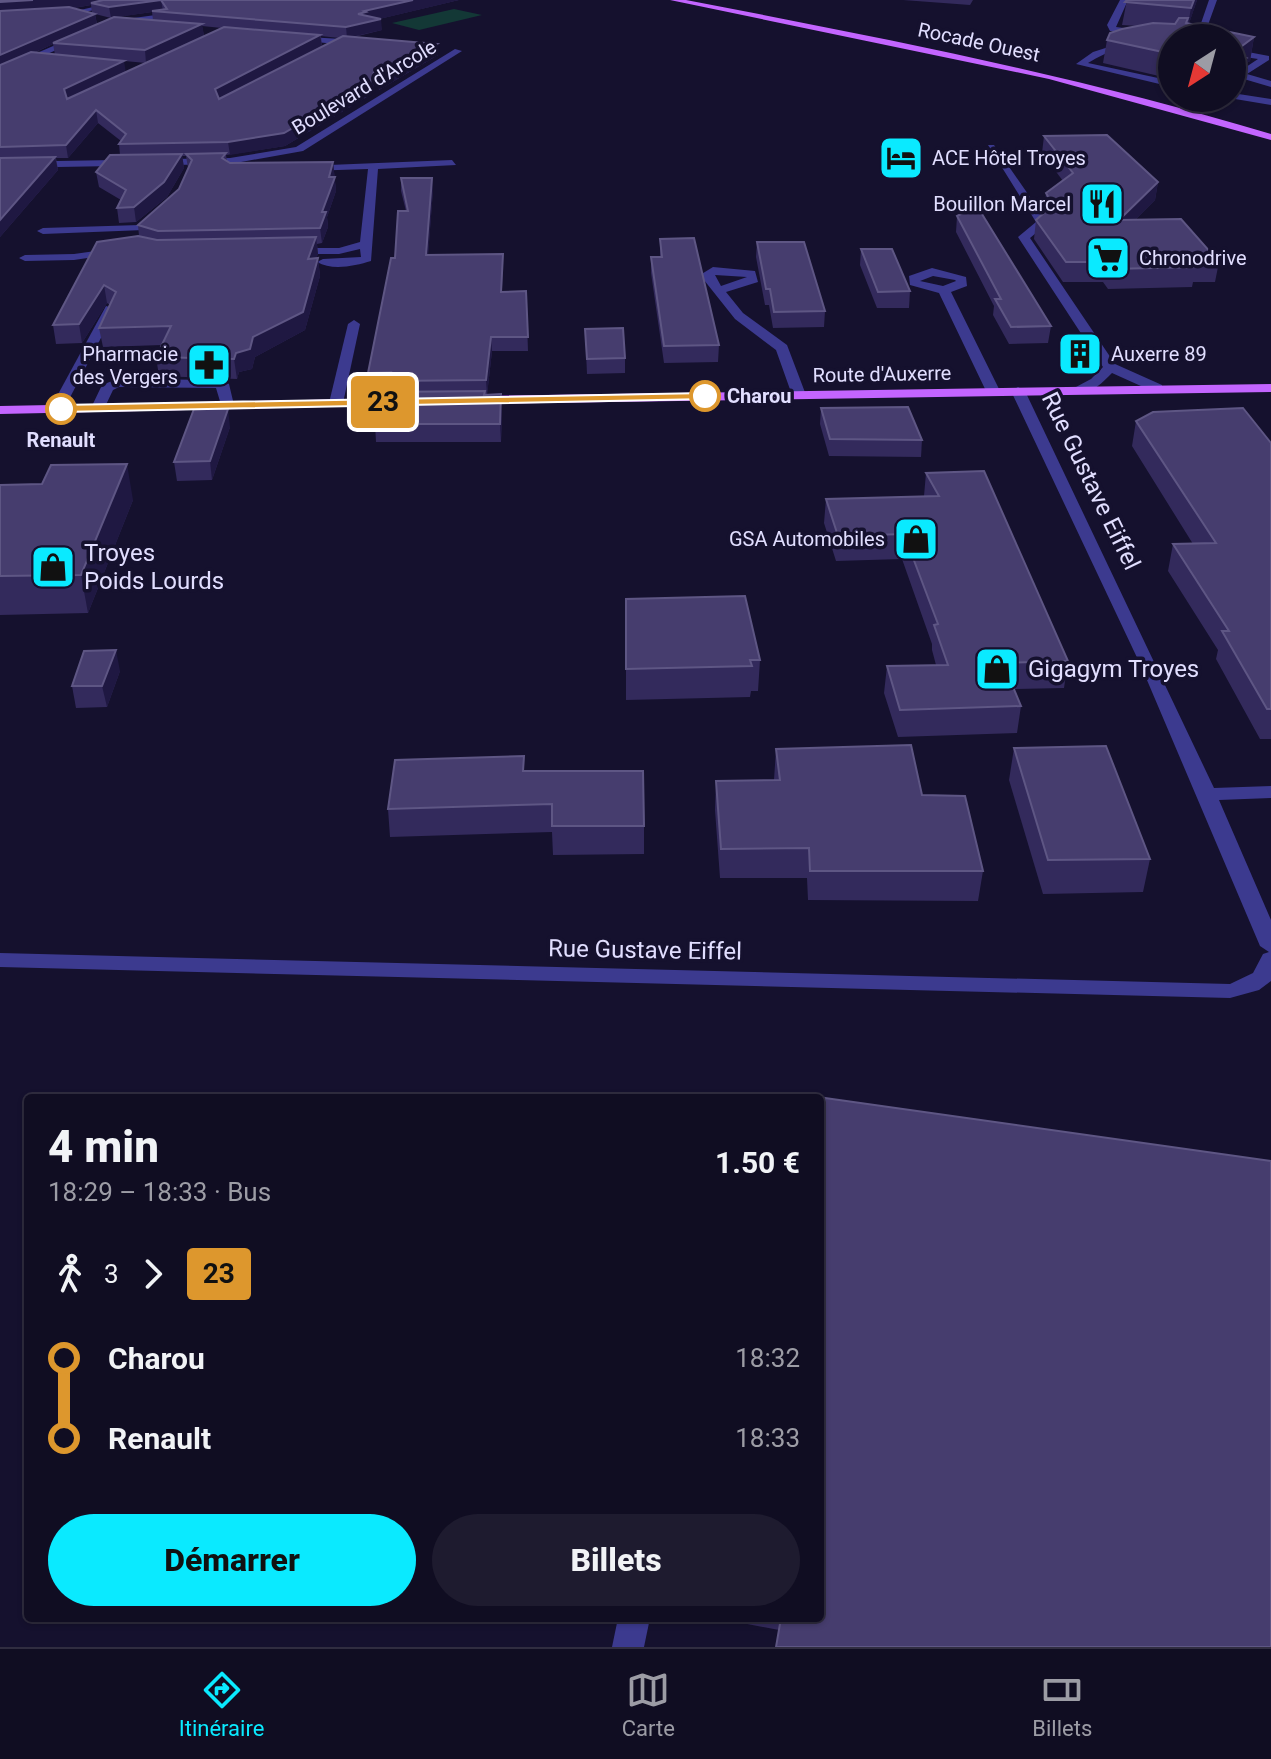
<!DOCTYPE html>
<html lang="fr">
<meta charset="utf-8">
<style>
:root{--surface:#100d22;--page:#1e1b2f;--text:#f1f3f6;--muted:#9c9ca5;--line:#302d40;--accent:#0aeaff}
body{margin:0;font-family:Roboto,sans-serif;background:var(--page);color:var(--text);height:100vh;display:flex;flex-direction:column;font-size:30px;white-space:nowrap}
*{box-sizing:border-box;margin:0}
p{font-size:26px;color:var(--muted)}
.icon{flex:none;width:44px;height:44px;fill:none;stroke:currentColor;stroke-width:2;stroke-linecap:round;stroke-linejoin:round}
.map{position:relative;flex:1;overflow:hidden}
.details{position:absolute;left:24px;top:1094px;width:800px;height:528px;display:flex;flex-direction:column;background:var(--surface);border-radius:8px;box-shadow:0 2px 6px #0004,0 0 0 2px var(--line)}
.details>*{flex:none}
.badge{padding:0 16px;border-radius:6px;font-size:28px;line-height:52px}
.needle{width:52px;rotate:216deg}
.controls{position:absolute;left:1158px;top:24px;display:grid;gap:16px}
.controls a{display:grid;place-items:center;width:88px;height:88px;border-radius:50%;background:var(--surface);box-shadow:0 2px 6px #0004,0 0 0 2px var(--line);font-size:40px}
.map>.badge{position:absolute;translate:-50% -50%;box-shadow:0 0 0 4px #fff}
.legs{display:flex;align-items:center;gap:12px;height:88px;padding:0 24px;font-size:26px}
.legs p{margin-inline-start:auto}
.head{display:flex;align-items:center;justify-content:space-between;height:136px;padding:0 24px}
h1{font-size:44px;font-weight:800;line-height:60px}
.primary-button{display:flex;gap:16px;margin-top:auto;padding:16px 24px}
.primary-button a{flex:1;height:92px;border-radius:48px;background:var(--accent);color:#111;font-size:32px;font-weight:800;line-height:92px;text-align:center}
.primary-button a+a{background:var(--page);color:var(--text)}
ul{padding:0 24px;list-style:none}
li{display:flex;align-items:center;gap:28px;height:80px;font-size:30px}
li i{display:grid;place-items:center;width:12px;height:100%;margin:0 10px;background:currentColor}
li i::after{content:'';width:20px;height:20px;margin:-10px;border:6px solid;border-radius:50%;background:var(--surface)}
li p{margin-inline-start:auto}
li:first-child i{background:linear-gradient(#0000 50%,currentColor 0)}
li:last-child i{background:linear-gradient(currentColor 50%,#0000 0)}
.dock{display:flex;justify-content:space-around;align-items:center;height:112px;border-top:2px solid var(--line);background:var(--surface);font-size:22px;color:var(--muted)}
.dock a{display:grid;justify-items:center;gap:4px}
.dock .selected{color:var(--accent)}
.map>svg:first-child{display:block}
.green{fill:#133836}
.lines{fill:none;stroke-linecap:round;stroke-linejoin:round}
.lane{fill:#3c3a8f;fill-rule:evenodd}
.street{fill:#3c3a8f;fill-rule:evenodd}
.primary{fill:#c365ff;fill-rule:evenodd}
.wall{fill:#332a5c;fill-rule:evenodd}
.shaded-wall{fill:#1f1842}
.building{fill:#463d6e;stroke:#5e5684;stroke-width:2}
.line-1{fill:#dd972d;stroke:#fff;stroke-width:2}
.stop-1-dot{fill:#fff;stroke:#dd972d;stroke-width:4}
.labels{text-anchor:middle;stroke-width:7;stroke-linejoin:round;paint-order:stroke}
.far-street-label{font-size:20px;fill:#e1deff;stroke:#15112e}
.far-poi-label{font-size:20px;fill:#e1deff;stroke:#15112e;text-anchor:start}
.far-stop-label{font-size:20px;font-weight:bold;fill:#e1deff;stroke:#15112e;text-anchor:start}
.street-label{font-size:24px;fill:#e1deff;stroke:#15112e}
.poi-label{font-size:24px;fill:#e1deff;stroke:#15112e;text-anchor:start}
</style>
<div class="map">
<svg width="1271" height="1647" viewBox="0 0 1271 1647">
<rect width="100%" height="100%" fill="#15112e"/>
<path class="green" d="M454 9 482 15 419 30 392 23Z"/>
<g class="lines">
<g class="lane">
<path d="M124 0H140L71 15 67 13Z"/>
<path d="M1120 0H1128L1116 27 1147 31V35L1110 31 1107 25Z"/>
<path d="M1209 0H1217L1204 36 1181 38V34L1198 32Z"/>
<path d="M163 14 166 18 108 24 104 22Z"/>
<path d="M1143 36 1172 40V44C1142 40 1113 47 1088 63L1172 81V87L1076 64 1093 52Z"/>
<path d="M1232 49 1269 56V60L1247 74 1271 81V87L1237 77V73L1258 59 1232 55Z"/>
<path d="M1232 93 1271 99V105L1229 98H1232Z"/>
<path d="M988 145H994L1048 223 1030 238 1115 364 1162 385V391H1152L1112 373C1102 383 1091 395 1076 393V387L1091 379 1103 367 1018 237 1036 222Z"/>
<path d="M106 306 116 309 64 409 52 412 50 409Z"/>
<path d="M354 320 360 324 343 403 336 407 329 403 348 324Z"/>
<path d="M117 379 222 380 229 384 234 405 222 408 216 388 119 387 113 390 103 411H93L91 408 102 385Z"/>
<path d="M618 1618H650L644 1647H612Z"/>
</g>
<g class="street">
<path d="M291 36 358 40 362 43 358 46 294 40Z"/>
<path d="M74 37 81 39 0 75V69Z"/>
<path d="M455 49 462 51 303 151 230 164 0 168V162L230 158 296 147Z"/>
<path d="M452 160 456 165 378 169 371 261C355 266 332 271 317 262L323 259 361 257 360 249 339 254H293L287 251 293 248H339L360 242 368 169 308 171 304 166Z"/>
<path d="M140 225 146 228 144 230 43 234 37 231 43 228Z"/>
<path d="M117 248 121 249V253L74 260 25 261 19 258 25 255 74 254Z"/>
<path d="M713 267 755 271 758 282 726 292 743 313 787 345 806 395 804 398 792 395 776 350 735 319 700 275ZM715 275 747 277 721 286Z"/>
<path d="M932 268 966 277 967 286 951 292 1000 391 998 394 986 391 939 293 910 285 909 276ZM933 276 955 280 956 281 943 286 920 281Z"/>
<path d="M1018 387 1025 391 1214 788 1271 786V798L1219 800 1271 920V981L1259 990 1230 998 0 967V953L1230 984 1253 973 1263 954 1269 952 1260 946 1141 666 1011 391Z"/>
</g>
<g class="primary">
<path d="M670 0H686C883 38 1079 76 1271 134V140L1049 79Z"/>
<path d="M1271 384V392L475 404 468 400 475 396Z"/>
<path d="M407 398 414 402 412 405 0 414V406Z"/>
</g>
</g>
<g class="wall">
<path d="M0 0H459L379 19 382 30 354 37 437 44 438 55 379 90 377 78 370 95 285 146 226 155 227 161 230 163 333 162 336 191 327 217 328 227 322 243 317 244 318 254 316 258H318L320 276 305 330 255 357 252 369 239 372 237 379 159 376 156 357 162 345 103 347 99 328 110 305 107 303 82 343 56 344 53 325 139 236 138 225 179 189 188 168 186 156H182L184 168 167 197 136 222 119 223 117 208 121 200 99 187 96 172 120 155 119 144 121 141 98 123 68 158H56L58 170 0 237ZM91 5 92 13 74 8ZM152 12 153 20 116 17ZM95 14 111 18 97 24ZM202 26 222 28 204 36ZM321 36 339 38 322 46ZM53 44 55 55 34 53ZM103 59 146 63 126 72Z"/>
<path d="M903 0H973L970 5Z"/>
<path d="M1127 0H1197L1189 23 1254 37 1250 61 1245 64 1242 82 1232 86V38H1172V79L1103 63 1107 40 1110 33 1122 29 1137 26 1122 25Z"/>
<path d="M1044 136 1158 182 1155 200 1135 220 1219 262 1215 282H1193L1192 287 1108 289 1103 282H1063L1034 239 1036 220 1044 213 1046 193 1063 181 1042 153Z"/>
<path d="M401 178 433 190 428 255 503 254 502 292 526 291 528 351H492L487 395 502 412 501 442H376L375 424 389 392V387H369L368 373 406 211 401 191Z"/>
<path d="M957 216 1051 326 1048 343 1009 344 993 315 994 306 956 232Z"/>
<path d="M660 239 719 345 718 362 664 363 651 273V257H660Z"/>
<path d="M757 242 825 311 824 327 773 328 769 305H765L756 257Z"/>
<path d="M861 249 910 291 909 308H877L860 265Z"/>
<path d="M585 329 625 358V373L587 374Z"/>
<path d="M821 408 922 440 921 457 829 456 820 424Z"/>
<path d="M1136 421 1271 443V739H1260L1216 659 1218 650 1168 571 1173 544H1193L1132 446Z"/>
<path d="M230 427 212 480 177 481 174 462Z"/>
<path d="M926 473 1068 661 1064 688 1014 689 1021 706 1017 733 898 737 884 693 887 666 936 665 932 650V644L902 559 836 561 824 523 826 499 924 496Z"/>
<path d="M0 485 133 500 88 613 0 615Z"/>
<path d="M626 599 760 660 758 691H751L750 697 626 700Z"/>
<path d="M120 671 107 707 76 708 72 686Z"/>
<path d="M1014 748 1150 859 1143 892 1043 894 1009 780Z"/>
<path d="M776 749 922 795 983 871 978 901 808 900 807 878H720L715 810 716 781 774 780Z"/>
<path d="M524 756V771L644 826V854L553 855 552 832 390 837 388 809Z"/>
<path d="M825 1098 1271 1161V1647H776L779 1630 742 1623V1618H820V1130Z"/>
</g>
<g class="shaded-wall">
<path d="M33 0H123L91 3V5L73 8 0 13V2Z"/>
<path d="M161 0 163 11H152V12L111 18 109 7Z"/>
<path d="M413 0H459L367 22 381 19 382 30 347 38 346 27 358 14 364 11Z"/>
<path d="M1194 0H1197L1187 30 1191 8Z"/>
<path d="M95 14 97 25 53 43V44L0 68V55Z"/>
<path d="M202 24 204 36 146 63 145 50Z"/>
<path d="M320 35 322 46 217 101 215 89Z"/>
<path d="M1254 37 1250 61 1245 64 1242 82 1232 86V63L1238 49Z"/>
<path d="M437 44 438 55 379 90 378 78Z"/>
<path d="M124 61 126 73 66 101 64 89Z"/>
<path d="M376 66 377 78 370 95 285 146 230 155 228 142Z"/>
<path d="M96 110 98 123 68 158 66 145Z"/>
<path d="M182 154 184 168 167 197 136 222 134 207Z"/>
<path d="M55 157 58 170 0 237V220Z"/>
<path d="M333 162 336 191 327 217 328 227 322 243 320 228 322 212Z"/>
<path d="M432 178 433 190 427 269 426 255Z"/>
<path d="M1158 182 1155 200 1116 239 1119 220Z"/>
<path d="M316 237 318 254 309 276 308 259Z"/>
<path d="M318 258 320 276 305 330 255 357 252 369 239 372 237 379 234 359 236 353Z"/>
<path d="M104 285 107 303 82 343 79 324Z"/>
<path d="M491 337 492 351 487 395 486 380Z"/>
<path d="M501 394 502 412 501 442 500 424Z"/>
<path d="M228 409 230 427 212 480 210 461Z"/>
<path d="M127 464 133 500 88 613 81 575Z"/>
<path d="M116 650 120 671 107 707 102 686Z"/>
</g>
<g class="building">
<path d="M0 0H33L0 2Z"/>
<path d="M103 0H413L364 11 366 12 358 14 381 19 346 27 152 11 167 9 161 0 109 7 91 3Z"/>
<path d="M1127 0H1194L1191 8 1125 2Z"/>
<path d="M69 7 95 14 0 55V11Z"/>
<path d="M114 17 202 24 145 50 53 43Z"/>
<path d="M1179 18H1188L1186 23 1254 37 1238 49 1239 55 1246 58 1232 63V38H1172V54L1107 40 1110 33 1122 29 1153 23 1175 24Z"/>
<path d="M224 27 320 35 215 89 219 99 343 36 437 44 378 78 376 66 370 83 284 133 228 142 119 144 126 134 96 110 66 145 0 147V65L31 52 124 61 64 89 67 99Z"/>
<path d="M1107 135 1158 182 1119 220 1181 219 1219 262H1191L1196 267 1111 269 1106 262H1066L1036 220 1053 205 1046 193 1073 173 1044 136Z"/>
<path d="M226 153 222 158 230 163 333 162 329 177H335L322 212H326L320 228 158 231 138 225 179 189 192 160 186 154Z"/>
<path d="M182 154 164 182 134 207 117 208 126 190 96 172 110 155Z"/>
<path d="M55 157 0 220V158Z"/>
<path d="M401 178H432L426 255 503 254 501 292 526 291 528 337H491L486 380 388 381 391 372 368 373 391 258H395L398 211H408Z"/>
<path d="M977 206 1051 326 1011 327 995 299H1001L957 216Z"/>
<path d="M138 236 157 240 316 237 308 259 318 258 303 312 253 337 250 349 236 353 234 359 156 357 171 326 99 328 116 292 104 285 79 324 53 325 97 242Z"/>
<path d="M694 238 719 345 664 346 651 257H662L660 239Z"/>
<path d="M757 242H804L825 311 774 312 770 289H766Z"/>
<path d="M861 249H892L910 291 878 292Z"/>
<path d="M623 328 625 358 587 359 585 329Z"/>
<path d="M485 391 484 395 501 394 500 424H375L384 392Z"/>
<path d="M908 407 922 440 830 439 821 408Z"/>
<path d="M1243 408 1271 443V709H1267L1222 631H1229L1173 544 1216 543 1136 421 1153 412Z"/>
<path d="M194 409H228L210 461 174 462Z"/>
<path d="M127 464 81 575 0 576V485L42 484 51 465Z"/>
<path d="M984 471 1068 661 1003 663 1021 706 900 710 887 666 948 665 934 625 938 624 904 534 838 536 826 499 939 496 926 473Z"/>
<path d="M745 596 760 660H750L752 666 626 669V599Z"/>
<path d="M116 650 102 686H72L84 651Z"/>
<path d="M911 745 922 795 965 796 983 871H810L809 848 721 849 716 781 780 780 776 749Z"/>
<path d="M1106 746 1150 859 1048 860 1014 748Z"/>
<path d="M524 756 523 771H643L644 826H552V804L388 809 395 760Z"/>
<path d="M825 1098 1271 1161V1647H776L781 1618H820V1130Z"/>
</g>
<path class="line-1" d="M705 393 708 399 61 412 56 409 61 405Z"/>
<defs>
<g id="hotel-square" transform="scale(2.3)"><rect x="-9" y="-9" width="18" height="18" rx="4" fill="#0aeaff" stroke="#15112e"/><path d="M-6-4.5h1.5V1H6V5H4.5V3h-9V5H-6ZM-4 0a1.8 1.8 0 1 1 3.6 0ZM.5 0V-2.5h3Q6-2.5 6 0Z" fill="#111"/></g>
<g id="restaurant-square" transform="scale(2.3)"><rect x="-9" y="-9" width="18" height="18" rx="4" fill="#0aeaff" stroke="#15112e"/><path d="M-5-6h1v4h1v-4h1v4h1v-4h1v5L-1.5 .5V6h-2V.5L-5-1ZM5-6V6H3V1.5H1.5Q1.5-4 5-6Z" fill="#111"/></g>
<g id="supermarket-square" transform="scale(2.3)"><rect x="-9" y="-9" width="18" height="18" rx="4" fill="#0aeaff" stroke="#15112e"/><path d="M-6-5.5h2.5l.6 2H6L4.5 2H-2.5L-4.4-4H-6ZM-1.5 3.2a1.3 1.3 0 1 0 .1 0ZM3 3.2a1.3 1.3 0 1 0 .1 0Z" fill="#111"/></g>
<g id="building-square" transform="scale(2.3)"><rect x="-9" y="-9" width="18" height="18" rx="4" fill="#0aeaff" stroke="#15112e"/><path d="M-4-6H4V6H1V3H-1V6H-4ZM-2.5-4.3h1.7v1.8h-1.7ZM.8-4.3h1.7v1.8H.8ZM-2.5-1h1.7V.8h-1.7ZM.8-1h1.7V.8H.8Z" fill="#111"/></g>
<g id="pharmacy-square" transform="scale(2.3)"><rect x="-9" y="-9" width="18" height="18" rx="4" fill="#0aeaff" stroke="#15112e"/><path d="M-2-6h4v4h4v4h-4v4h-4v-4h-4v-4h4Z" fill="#111"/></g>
<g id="shop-square" transform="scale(2.3)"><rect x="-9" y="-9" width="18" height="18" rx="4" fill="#0aeaff" stroke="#15112e"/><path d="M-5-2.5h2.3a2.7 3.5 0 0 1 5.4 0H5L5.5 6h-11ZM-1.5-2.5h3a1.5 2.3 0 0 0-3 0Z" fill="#111"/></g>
</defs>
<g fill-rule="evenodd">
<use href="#hotel-square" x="901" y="158"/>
<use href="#restaurant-square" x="1102" y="204"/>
<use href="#supermarket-square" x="1108" y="258"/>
<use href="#building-square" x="1080" y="354"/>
<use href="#pharmacy-square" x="209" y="365"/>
<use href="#shop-square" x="916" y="539"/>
<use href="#shop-square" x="53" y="567"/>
<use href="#shop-square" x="997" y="669"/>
</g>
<g class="stop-1-dot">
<circle cx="705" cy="396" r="14"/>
<circle cx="61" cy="409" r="14"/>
</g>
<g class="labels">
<g class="far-street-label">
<text transform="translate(979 42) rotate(12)" y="7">Rocade Ouest</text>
<text transform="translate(364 87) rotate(-31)" y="7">Boulevard d'Arcole</text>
<text transform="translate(882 374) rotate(-1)" y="7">Route d'Auxerre</text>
</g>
<g class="far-poi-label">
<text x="932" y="165">ACE Hôtel Troyes</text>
<text x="1071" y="211" text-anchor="end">Bouillon Marcel</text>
<text x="1139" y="265">Chronodrive</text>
<text x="178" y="361" text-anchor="end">Pharmacie<tspan x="178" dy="23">des Vergers</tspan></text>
<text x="1111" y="361">Auxerre 89</text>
<text x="885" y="546" text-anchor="end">GSA Automobiles</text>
</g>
<g class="far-stop-label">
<text x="727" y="403">Charou</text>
<text x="61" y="447" text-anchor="middle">Renault</text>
</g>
<g class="street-label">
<text transform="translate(1091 481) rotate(64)" y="8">Rue Gustave Eiffel</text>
<text transform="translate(645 950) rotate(1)" y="8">Rue Gustave Eiffel</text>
</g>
<g class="poi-label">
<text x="84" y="561">Troyes<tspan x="84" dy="28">Poids Lourds</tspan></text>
<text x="1028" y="677">Gigagym Troyes</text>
</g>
</g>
</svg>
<div class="controls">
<a><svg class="needle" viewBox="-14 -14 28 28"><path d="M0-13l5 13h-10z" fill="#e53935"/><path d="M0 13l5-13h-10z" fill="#9c9ca5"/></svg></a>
</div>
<b class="badge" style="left:383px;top:402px;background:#dd972d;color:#111">23</b>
<section class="details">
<div class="head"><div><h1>4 min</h1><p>18:29 – 18:33 · Bus</p></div><b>1.50 €</b></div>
<div class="legs"><svg class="icon" aria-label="walk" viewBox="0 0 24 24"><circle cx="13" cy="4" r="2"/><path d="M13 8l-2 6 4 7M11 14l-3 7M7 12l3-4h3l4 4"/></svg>3<svg class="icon" aria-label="forward" viewBox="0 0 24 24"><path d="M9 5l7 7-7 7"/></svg><b class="badge" style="background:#dd972d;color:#111">23</b></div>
<ul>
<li><i style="color:#dd972d"></i><b>Charou</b><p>18:32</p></li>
<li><i style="color:#dd972d"></i><b>Renault</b><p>18:33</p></li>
</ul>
<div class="primary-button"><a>Démarrer</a><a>Billets</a></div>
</section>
</div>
<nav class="dock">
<a class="selected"><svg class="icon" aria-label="directions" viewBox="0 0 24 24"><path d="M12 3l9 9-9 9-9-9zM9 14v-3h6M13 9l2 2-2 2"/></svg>Itinéraire</a>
<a><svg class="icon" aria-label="map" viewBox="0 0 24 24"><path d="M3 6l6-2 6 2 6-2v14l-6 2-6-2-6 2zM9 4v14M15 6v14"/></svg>Carte</a>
<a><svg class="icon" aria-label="tickets" viewBox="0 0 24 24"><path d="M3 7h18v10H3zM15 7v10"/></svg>Billets</a>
</nav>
